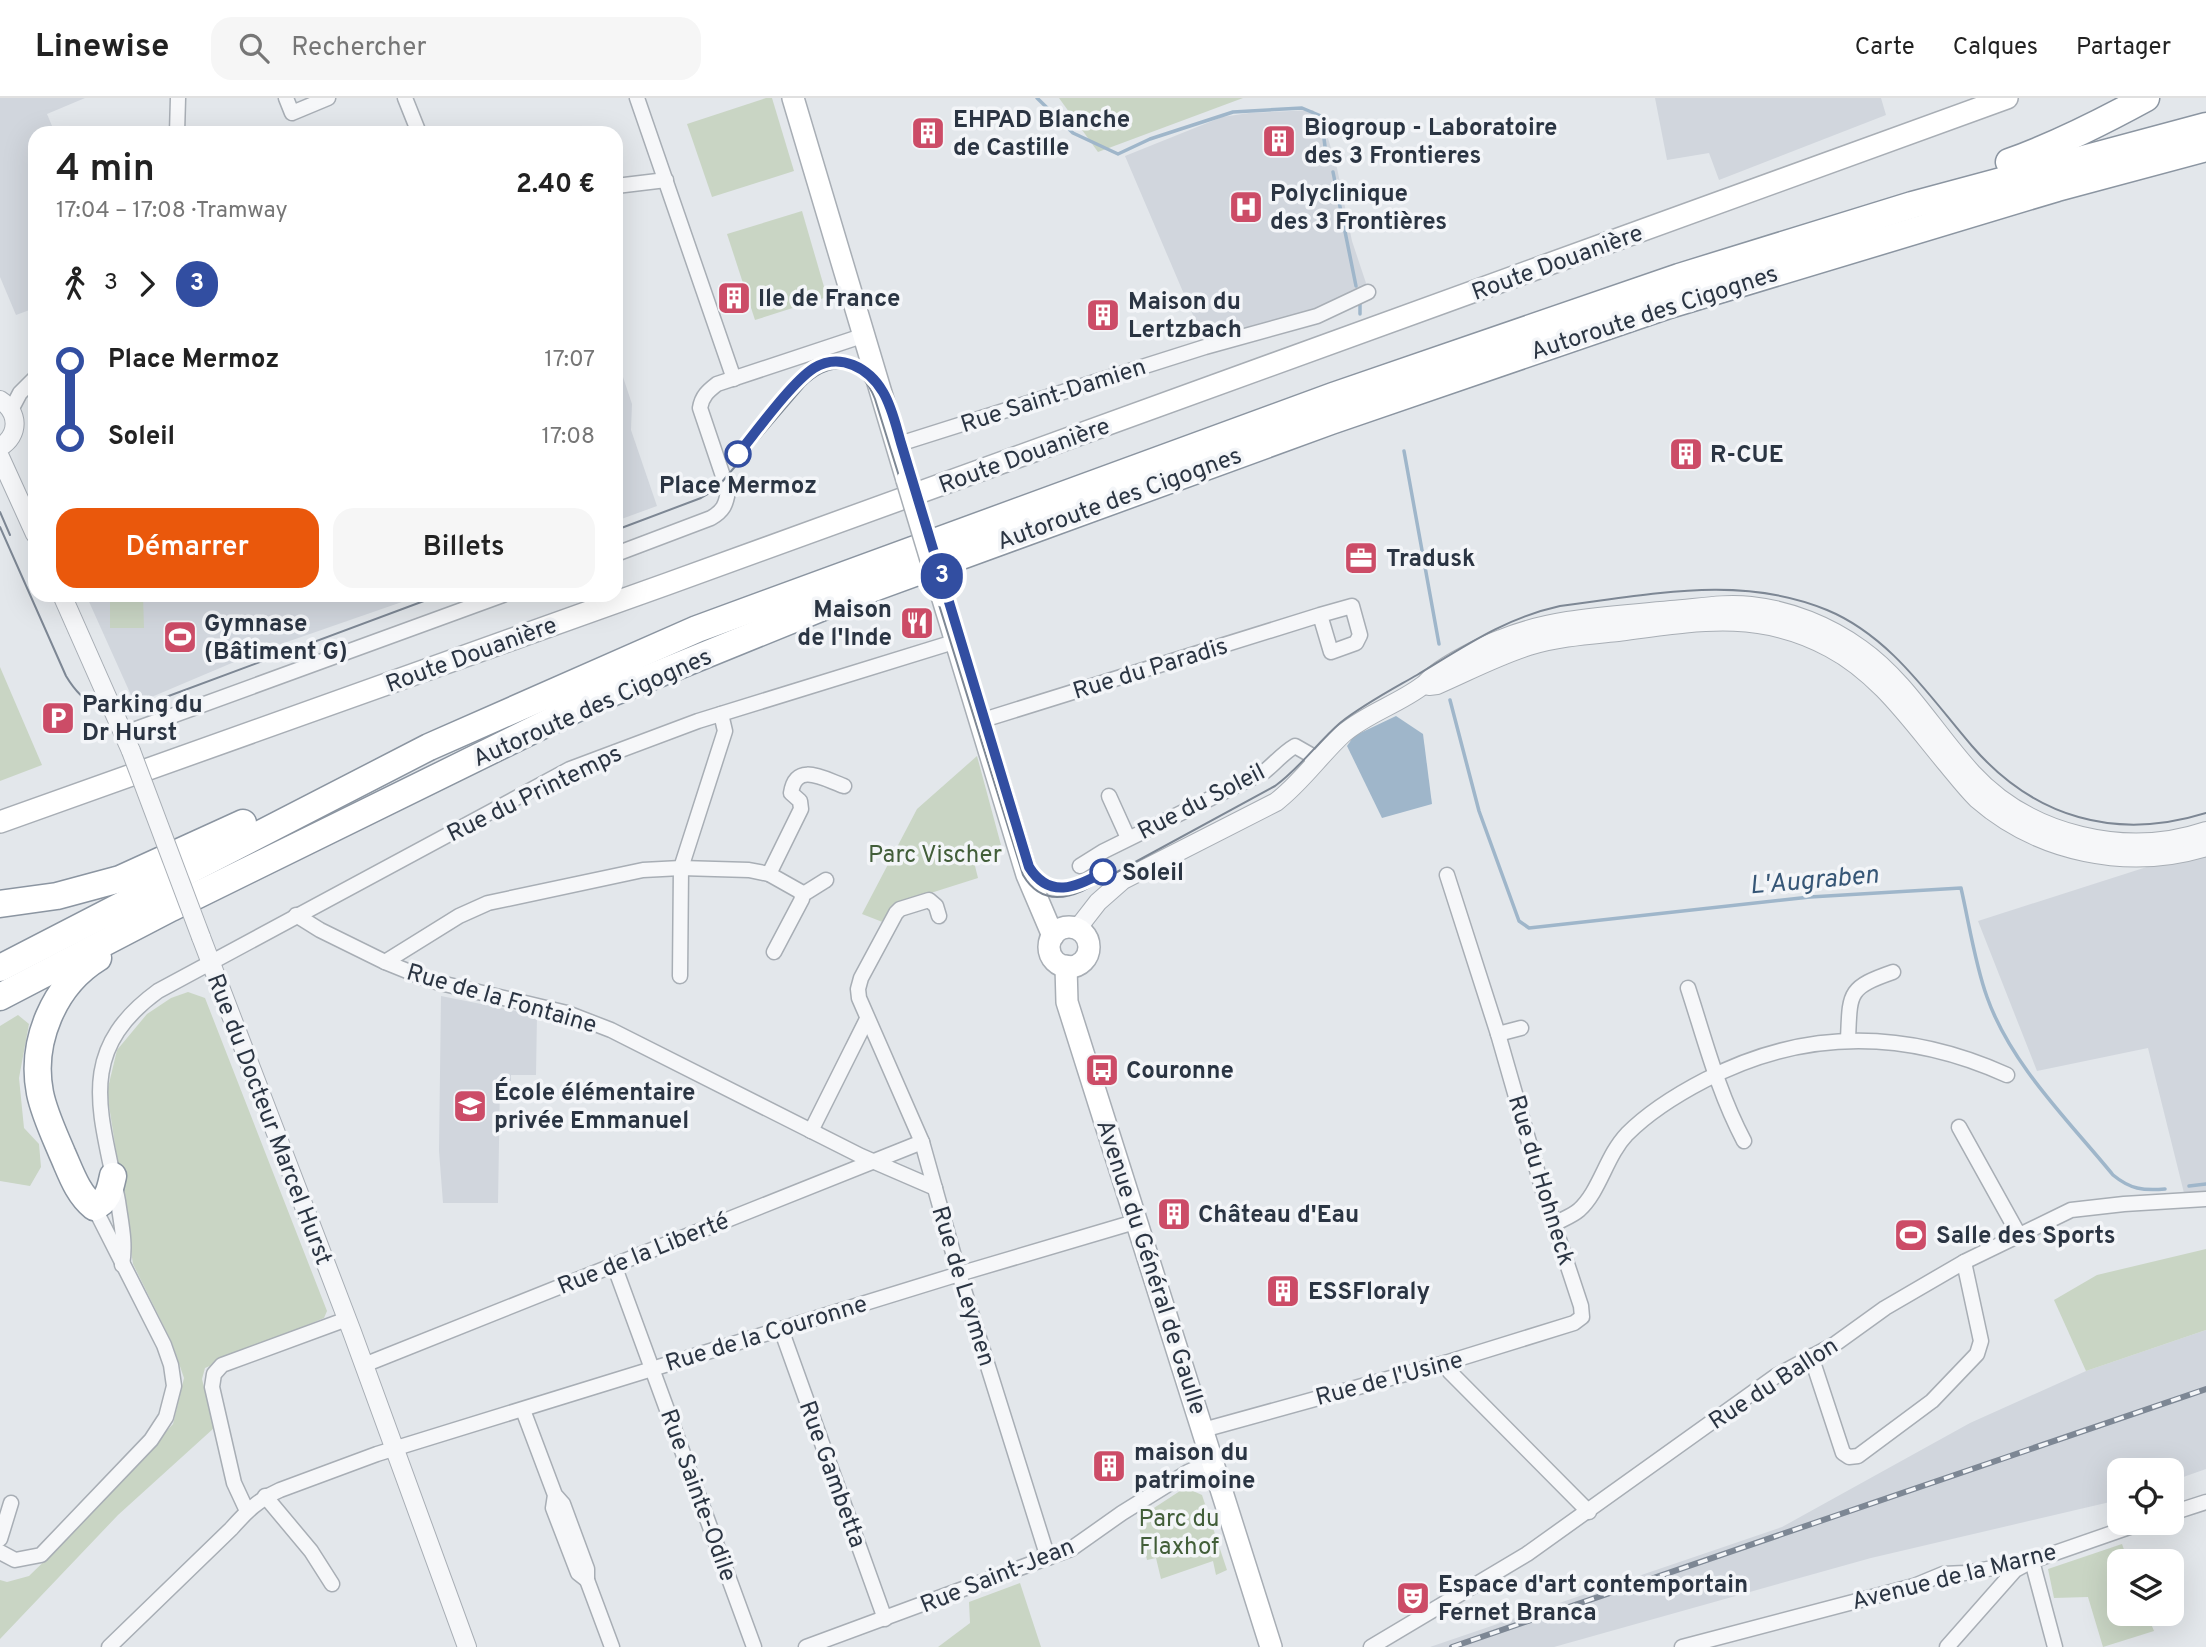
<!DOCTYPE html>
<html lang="fr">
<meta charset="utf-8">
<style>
:root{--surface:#fff;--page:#f6f6f6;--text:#222;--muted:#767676;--line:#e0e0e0;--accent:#ea580c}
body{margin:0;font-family:Overpass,sans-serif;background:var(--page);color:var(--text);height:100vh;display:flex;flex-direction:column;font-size:26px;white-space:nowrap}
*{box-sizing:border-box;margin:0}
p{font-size:23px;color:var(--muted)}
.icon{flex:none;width:38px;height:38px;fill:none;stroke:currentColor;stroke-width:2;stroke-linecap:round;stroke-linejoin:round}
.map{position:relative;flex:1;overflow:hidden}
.drawer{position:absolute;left:28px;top:28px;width:595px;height:476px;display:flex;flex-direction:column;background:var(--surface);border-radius:21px;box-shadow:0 7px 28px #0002}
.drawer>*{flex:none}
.badge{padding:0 14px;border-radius:23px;font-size:24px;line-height:46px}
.buttons{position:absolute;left:2107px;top:1360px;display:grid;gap:14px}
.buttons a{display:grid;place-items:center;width:77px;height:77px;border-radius:14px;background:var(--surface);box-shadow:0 7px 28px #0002;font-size:35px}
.map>.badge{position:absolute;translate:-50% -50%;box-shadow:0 0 0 4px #fff}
.legs{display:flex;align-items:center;gap:10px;height:77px;padding:0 28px;font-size:23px}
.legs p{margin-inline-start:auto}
.summary{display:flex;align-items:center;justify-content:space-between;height:119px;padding:0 28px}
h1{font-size:38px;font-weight:600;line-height:52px}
.cta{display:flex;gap:14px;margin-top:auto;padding:14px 28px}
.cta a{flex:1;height:80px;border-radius:21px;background:var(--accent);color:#fff;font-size:28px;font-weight:600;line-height:80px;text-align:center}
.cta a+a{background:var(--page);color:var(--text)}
ul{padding:0 28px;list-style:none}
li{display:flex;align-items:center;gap:24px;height:77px;font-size:26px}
li i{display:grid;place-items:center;width:10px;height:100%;margin:0 9px;background:currentColor}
li i::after{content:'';width:18px;height:18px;margin:-9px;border:5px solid;border-radius:50%;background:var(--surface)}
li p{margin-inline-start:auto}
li:first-child i{background:linear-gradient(#0000 50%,currentColor 0)}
li:last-child i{background:linear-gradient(currentColor 50%,#0000 0)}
header{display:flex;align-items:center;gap:42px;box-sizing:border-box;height:98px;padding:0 35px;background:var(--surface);border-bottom:2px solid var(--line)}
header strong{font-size:33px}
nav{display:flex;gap:38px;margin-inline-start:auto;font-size:24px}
.search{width:490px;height:63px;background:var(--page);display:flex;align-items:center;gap:18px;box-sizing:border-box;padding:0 24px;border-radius:21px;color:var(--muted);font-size:26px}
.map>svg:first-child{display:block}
.built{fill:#d1d6dd}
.green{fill:#c9d5c4}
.water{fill:#9fb6ca}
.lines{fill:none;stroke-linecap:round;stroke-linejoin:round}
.stream{stroke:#9fb6ca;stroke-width:3.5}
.minor-casing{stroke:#a8aeb5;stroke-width:17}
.tertiary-casing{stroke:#a8aeb5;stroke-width:20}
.secondary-casing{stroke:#a8aeb5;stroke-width:24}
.motorway-casing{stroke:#8b95a1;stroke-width:29}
.minor{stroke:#f6f7f9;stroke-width:14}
.tertiary{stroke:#f6f7f9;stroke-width:18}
.secondary{stroke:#fff;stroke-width:21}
.motorway{stroke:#fff;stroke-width:26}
.tram{stroke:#7d8794;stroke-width:2}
.rail-casing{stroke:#7d8794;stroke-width:6}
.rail{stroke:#f3f5f8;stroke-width:3.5;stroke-dasharray:10;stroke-linecap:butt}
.tertiary-bridge-casing{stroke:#a8aeb5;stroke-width:20;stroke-linecap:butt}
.secondary-bridge-casing{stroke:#a8aeb5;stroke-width:24;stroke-linecap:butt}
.tertiary-bridge{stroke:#f6f7f9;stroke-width:18}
.secondary-bridge{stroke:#fff;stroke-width:21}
.line-1-casing{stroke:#fff;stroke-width:16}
.line-1{stroke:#324ea1;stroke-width:10}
.stop-1-dot{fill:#fff;stroke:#324ea1;stroke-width:3.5}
.labels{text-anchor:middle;stroke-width:7;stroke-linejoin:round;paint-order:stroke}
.poi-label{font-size:24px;font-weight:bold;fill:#2b3543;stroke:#f3f5f8;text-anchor:start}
.street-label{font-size:24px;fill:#2b3543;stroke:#f3f5f8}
.stop-label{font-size:24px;font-weight:bold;fill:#2b3543;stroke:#f3f5f8}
.park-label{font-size:24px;fill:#425e39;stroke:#f3f5f8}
.water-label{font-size:26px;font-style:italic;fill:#365676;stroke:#f3f5f8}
</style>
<header>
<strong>Linewise</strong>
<div class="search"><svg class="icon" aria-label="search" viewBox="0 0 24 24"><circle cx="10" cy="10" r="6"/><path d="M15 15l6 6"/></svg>Rechercher</div>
<nav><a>Carte</a><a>Calques</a><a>Partager</a></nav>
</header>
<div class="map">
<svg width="2206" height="1549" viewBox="0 0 2206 1549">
<rect width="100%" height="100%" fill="#e3e7eb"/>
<g class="built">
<path d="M0 0H85L47 16 55 35H35V47L32 48 35 55V210L16 217 0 179Z"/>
<path d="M1655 0H1881L1886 17 1719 82 1709 55 1667 62Z"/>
<path d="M1313 12 1324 27 1337 70 1352 143 1367 188 1305 217 1204 243 1125 58 1222 19 1249 15Z"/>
<path d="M616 258 632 306 631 332 657 408 616 423Z"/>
<path d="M86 497H422L258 554 135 606Z"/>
<path d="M2206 750V1093L2184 1095 2148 950 2037 973 1978 823Z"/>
<path d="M441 898 537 917 536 977H511V983L500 984 498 1105H443L439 1053Z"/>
<path d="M2206 1232V1371L2172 1383V1372H2119V1400L2110 1404 1871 1460 1554 1549H1430L1782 1429 1970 1325 2086 1273Z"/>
</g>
<g class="green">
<path d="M766 0H772L794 73 712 99 687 26Z"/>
<path d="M1059 0H1243L1098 54Z"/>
<path d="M802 113 827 199 755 222 727 136Z"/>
<path d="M110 497H143L144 530H110Z"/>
<path d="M0 569 42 667 0 683Z"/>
<path d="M977 658 1001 747 972 756 978 780 896 806 885 825 862 816 917 711Z"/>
<path d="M188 894 205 900 327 1213 324 1220 205 1270 202 1281 214 1330 118 1417 0 1541V1482L7 1484 29 1478 63 1445 173 1326 184 1280 172 1245 133 1166 107 994 117 952 147 916 171 900Z"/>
<path d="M18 917 29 926 19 980 24 1030 39 1046 41 1069 30 1088 0 1083V928Z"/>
<path d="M2206 1151V1232L2086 1273 2054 1202 2097 1177Z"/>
<path d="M1180 1393H1193L1202 1397 1227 1472 1216 1477 1213 1463 1161 1481 1156 1460 1147 1462 1137 1421Z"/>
<path d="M2122 1446 2128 1463H2119V1516H2147L2154 1533 2103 1549 2088 1499 2054 1500 2048 1471Z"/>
<path d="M1020 1485 1041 1549H938L970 1525 969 1504Z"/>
</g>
<path class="water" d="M1396 618 1423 636 1432 706 1382 720 1347 648 1354 638Z"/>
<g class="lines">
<g class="stream">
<path d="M1037 0 1073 35 1118 56 1150 41 1233 14 1302 10 1321 18 1326 56"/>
<path d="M1333 74 1356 188"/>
<path d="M1360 216V205"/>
<path d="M1404 353 1439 546"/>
<path d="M1450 602 1479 713 1519 823 1529 830 1810 799 1961 790C1969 825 1975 866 1987 899 2011 967 2069 1023 2113 1077 2130 1091 2143 1093 2165 1091"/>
<path d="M2189 1088 2206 1086"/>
</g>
<g class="minor-casing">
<g id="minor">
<path d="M286 0 292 15 328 0"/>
<path d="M405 0 419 35"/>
<path d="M637 0 734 281"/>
<path d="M177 35 178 0"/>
<path d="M616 88 666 82"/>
<path d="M11 312 20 295 35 280"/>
<path d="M896 347 1205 249 1317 218 1368 194"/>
<path d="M616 456 711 420C723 413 726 407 728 393L700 310C702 298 708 293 717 286L862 238"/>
<path d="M980 623 1320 517 1352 508 1360 537 1356 545 1331 554 1320 517"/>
<path d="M125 635 503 497"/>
<path d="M1109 698 1128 740"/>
<path d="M1080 768 1104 753 1264 674C1275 665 1283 655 1295 648L1309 656 1315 665"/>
<path d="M769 776 801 711 800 703 791 695C796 663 824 681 844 688"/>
<path d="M802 797 826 782"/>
<path d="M296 817 320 832 385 864 432 883 567 915 611 932 861 1058 935 1090"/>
<path d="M939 818 936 808 929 802 900 811 896 815 861 880 858 891 859 900 922 1044 959 1176 1048 1460"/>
<path d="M385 864 459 818 488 805 643 772 681 770 749 772 769 776 801 794 802 801 774 854"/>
<path d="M680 878 681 770 725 633 721 616"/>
<path d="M1688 890C1705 942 1718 994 1744 1043"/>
<path d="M1498 936 1521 930"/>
<path d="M1848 942C1850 895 1847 890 1893 874"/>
<path d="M1959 1029 2019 1137"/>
<path d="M811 1033 867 921"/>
<path d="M1556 1125C1563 1121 1572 1118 1579 1112 1600 1093 1606 1058 1627 1036 1649 1014 1678 996 1705 982 1805 930 1905 931 2007 977"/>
<path d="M122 1167C126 1145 121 1125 118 1103 102 1016 73 955 158 893L570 671 698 623 957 543"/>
<path d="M614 1167 754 1549"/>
<path d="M781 1231 885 1521"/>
<path d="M1811 1258 1843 1355 1849 1359 1858 1358 1932 1303 1977 1256 1981 1243 1964 1164"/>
<path d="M1445 1265 1450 1274 1589 1414"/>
<path d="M364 1267 922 1044"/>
<path d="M523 1312 555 1397 563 1406 587 1471V1482L578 1475 553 1410 555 1397"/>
<path d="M1203 1332 1445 1265 1574 1225 1582 1219 1581 1208 1543 1093 1498 936 1447 777"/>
<path d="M265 1398 311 1453 332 1486"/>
<path d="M247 1413 234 1385 212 1289 214 1276 222 1267 347 1221"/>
<path d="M2172 1415 2206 1404"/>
<path d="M0 1441 11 1405"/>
<path d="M0 1454 15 1462 41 1457 151 1342 166 1319 174 1288 171 1267 164 1247 94 1109"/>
<path d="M2032 1463 2055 1549"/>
<path d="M587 1482 612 1549"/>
<path d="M109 1549 231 1431C246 1414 259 1401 280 1392L377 1356 959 1176 1138 1123"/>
<path d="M806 1549 1071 1451 1122 1415 1188 1374 1213 1363"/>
<path d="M1371 1549 1527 1456 1776 1278 1835 1246 1885 1210 1964 1164 2071 1112 2124 1106 2206 1101"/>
<path d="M1682 1549 1914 1488 1943 1476 1965 1475 2032 1463 2144 1424"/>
<path d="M1947 1549 2015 1472 2028 1465"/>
</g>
</g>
<g class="tertiary-casing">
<g id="tertiary">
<path d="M0 302C19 314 20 337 0 349"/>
<path d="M0 359 35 436"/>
<path d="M62 497 131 653"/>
<path d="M1429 588 1437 587C1467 574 1497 558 1529 548 1558 539 1589 537 1618 534 1694 524 1759 511 1830 550 1879 576 1911 623 1946 665 1956 677 1966 690 1977 701 2039 755 2128 773 2206 749"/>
<path d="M1077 831 1098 804 1123 782 1276 704C1302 684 1320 657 1344 635 1368 615 1398 606 1422 588 1427 585 1430 580 1434 577 1449 565 1482 548 1501 541 1554 519 1614 518 1671 512 1698 510 1724 505 1751 508 1790 512 1829 528 1861 551 1906 583 1935 635 1972 675 2030 738 2126 760 2206 733"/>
<path d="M201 839 352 1234 467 1549"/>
</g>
</g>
<g class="secondary-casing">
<g id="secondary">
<path d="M793 0 907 382"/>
<path d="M942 498 1027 777 1053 838"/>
<path d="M0 724 667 486 2007 0"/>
<circle cx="1069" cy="849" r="20"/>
<path d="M1066 868 1067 904 1271 1549"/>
</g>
</g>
<g class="motorway-casing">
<g id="motorway">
<path d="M2009 64C2057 47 2102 24 2146 0"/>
<path d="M0 806 57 798 120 781 243 725"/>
<path d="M98 860C54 887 30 944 40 995 44 1015 54 1036 62 1055 71 1075 77 1095 94 1109 108 1103 110 1092 113 1078"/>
<path d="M0 870 429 649 697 531 1333 298 1679 179 1912 107 2206 28"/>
<path d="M0 899 171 810 592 603 838 503 1331 323 1669 207 2057 90 2206 50"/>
</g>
</g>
<use href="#minor" class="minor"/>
<use href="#tertiary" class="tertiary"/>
<use href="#secondary" class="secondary"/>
<use href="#motorway" class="motorway"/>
<g class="tram">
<path d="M874 281 882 292 891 312 997 659"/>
<path d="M0 414 10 437"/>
<path d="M0 429 66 578C84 608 105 618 139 609L440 497"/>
<path d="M616 432 701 400 715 392 804 288C830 262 861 264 875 301L1023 777C1037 801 1057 804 1082 793L1275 688C1300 670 1317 645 1340 625 1364 606 1391 592 1417 577 1465 548 1505 520 1560 508 1650 497 1740 476 1827 512 1890 538 1929 598 1972 648 2034 720 2116 743 2206 715"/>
<path d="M1028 767C1038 785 1054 794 1074 788"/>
</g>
<g class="rail-casing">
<path id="rail" d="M1452 1549 2206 1291"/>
</g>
<use href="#rail" class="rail"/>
<g class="tertiary-bridge-casing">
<path id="tertiary-bridge" d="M131 653 201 839"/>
</g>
<g class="secondary-bridge-casing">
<path id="secondary-bridge" d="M907 382 942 498"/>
</g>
<use href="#tertiary-bridge" class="tertiary-bridge"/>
<use href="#secondary-bridge" class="secondary-bridge"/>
</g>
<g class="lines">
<g class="line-1-casing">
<path id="line-1" d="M738 356C756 334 792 284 814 270 840 254 869 270 883 294 892 309 896 328 901 345L1029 769C1049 801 1076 790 1103 774"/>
</g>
<use href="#line-1" class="line-1"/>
</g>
<defs>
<g id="building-square" transform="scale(1.75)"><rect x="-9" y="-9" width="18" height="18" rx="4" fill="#cc4c67" stroke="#f3f5f8"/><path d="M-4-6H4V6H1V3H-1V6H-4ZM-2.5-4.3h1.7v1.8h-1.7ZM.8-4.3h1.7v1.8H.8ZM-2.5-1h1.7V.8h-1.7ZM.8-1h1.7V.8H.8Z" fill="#fff"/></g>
<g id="hospital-square" transform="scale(1.75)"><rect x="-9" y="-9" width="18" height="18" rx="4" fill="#cc4c67" stroke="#f3f5f8"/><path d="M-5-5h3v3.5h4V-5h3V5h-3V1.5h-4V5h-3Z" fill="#fff"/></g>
<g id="office-square" transform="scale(1.75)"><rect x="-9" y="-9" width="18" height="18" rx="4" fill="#cc4c67" stroke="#f3f5f8"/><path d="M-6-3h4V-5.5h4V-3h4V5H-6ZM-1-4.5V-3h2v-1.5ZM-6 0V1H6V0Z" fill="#fff"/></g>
<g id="restaurant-square" transform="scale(1.75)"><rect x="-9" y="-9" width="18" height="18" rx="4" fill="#cc4c67" stroke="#f3f5f8"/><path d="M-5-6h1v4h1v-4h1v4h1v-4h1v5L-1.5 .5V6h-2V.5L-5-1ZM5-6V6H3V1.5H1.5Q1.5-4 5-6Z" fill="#fff"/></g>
<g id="stadium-square" transform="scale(1.75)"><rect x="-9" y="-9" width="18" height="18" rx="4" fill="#cc4c67" stroke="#f3f5f8"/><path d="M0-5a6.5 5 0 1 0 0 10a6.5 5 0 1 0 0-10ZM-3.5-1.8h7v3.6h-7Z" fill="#fff"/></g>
<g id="parking-square" transform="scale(1.75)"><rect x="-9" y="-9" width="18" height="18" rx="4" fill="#cc4c67" stroke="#f3f5f8"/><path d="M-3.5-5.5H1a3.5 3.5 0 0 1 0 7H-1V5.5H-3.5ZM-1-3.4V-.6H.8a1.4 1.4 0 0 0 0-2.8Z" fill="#fff"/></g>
<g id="bus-square" transform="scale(1.75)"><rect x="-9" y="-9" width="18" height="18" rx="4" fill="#cc4c67" stroke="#f3f5f8"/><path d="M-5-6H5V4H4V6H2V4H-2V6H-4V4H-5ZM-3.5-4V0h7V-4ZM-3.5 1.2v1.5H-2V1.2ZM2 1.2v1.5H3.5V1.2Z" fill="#fff"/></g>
<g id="school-square" transform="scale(1.75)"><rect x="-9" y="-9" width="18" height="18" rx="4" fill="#cc4c67" stroke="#f3f5f8"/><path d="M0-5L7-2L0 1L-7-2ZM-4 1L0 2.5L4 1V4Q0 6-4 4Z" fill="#fff"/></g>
<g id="theatre-square" transform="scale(1.75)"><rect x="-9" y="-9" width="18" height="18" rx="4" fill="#cc4c67" stroke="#f3f5f8"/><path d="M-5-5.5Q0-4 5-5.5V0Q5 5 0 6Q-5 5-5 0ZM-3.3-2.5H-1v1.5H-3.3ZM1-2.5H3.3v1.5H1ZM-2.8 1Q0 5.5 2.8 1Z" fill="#fff"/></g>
</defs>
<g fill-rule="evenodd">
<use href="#building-square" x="928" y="35"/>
<use href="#building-square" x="1279" y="43"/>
<use href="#hospital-square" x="1246" y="109"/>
<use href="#building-square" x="734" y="200"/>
<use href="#building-square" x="1103" y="217"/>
<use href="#building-square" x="1686" y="356"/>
<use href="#office-square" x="1361" y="460"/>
<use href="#restaurant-square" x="917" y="525"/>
<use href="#stadium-square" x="180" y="539"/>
<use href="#parking-square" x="58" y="620"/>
<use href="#bus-square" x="1102" y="972"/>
<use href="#school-square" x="470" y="1008"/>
<use href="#building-square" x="1174" y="1116"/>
<use href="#stadium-square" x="1911" y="1137"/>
<use href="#building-square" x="1283" y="1193"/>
<use href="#building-square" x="1109" y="1368"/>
<use href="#theatre-square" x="1413" y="1500"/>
</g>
<g class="stop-1-dot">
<circle cx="738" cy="356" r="12"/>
<circle cx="1103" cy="774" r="12"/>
</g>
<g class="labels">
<g class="poi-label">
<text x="953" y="29">EHPAD Blanche<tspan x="953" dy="28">de Castille</tspan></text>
<text x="1304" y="37">Biogroup - Laboratoire<tspan x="1304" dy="28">des 3 Frontieres</tspan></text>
<text x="1270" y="103">Polyclinique<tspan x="1270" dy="28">des 3 Frontières</tspan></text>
<text x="758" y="208">Ile de France</text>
<text x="1128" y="211">Maison du<tspan x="1128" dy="28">Lertzbach</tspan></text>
<text x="1710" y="364">R-CUE</text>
<text x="1386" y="468">Tradusk</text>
<text x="892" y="519" text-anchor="end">Maison<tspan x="892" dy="28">de l'Inde</tspan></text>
<text x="204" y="533">Gymnase<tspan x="204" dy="28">(Bâtiment G)</tspan></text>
<text x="82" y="614">Parking du<tspan x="82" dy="28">Dr Hurst</tspan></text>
<text x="1126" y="980">Couronne</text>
<text x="494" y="1002">École élémentaire<tspan x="494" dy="28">privée Emmanuel</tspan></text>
<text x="1198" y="1124">Château d'Eau</text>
<text x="1936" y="1145">Salle des Sports</text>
<text x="1308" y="1201">ESSFloraly</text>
<text x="1134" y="1362">maison du<tspan x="1134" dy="28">patrimoine</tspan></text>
<text x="1438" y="1494">Espace d'art contemportain<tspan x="1438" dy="28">Fernet Branca</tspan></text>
</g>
<g class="street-label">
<text transform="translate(1557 164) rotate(-20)" y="8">Route Douanière</text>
<text transform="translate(1654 214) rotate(-18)" y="8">Autoroute des Cigognes</text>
<text transform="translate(1053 297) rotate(-18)" y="8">Rue Saint-Damien</text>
<text transform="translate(1024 357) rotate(-20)" y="8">Route Douanière</text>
<text transform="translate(1119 400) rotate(-20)" y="8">Autoroute des Cigognes</text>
<text transform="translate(471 556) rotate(-20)" y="8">Route Douanière</text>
<text transform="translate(1150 570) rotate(-17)" y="8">Rue du Paradis</text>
<text transform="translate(592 609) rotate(-24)" y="8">Autoroute des Cigognes</text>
<text transform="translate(534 695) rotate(-26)" y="8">Rue du Printemps</text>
<text transform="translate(1201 703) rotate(-27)" y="8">Rue du Soleil</text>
<text transform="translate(502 900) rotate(16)" y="8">Rue de la Fontaine</text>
<text transform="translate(270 1021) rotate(69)" y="8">Rue du Docteur Marcel Hurst</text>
<text transform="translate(1542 1082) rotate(73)" y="8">Rue du Hohneck</text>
<text transform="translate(643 1155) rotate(-22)" y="8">Rue de la Liberté</text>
<text transform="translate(1152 1169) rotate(72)" y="8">Avenue du Général de Gaulle</text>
<text transform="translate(964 1188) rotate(73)" y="8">Rue de Leymen</text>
<text transform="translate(766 1235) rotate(-17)" y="8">Rue de la Couronne</text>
<text transform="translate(1389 1280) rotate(-15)" y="8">Rue de l'Usine</text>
<text transform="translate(1773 1285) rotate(-33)" y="8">Rue du Ballon</text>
<text transform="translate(833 1376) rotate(70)" y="8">Rue Gambetta</text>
<text transform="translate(699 1397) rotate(70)" y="8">Rue Sainte-Odile</text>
<text transform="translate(997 1477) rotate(-22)" y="8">Rue Saint-Jean</text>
<text transform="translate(1954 1478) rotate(-14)" y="8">Avenue de la Marne</text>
</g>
<g class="stop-label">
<text x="738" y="395">Place Mermoz</text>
<text x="1122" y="782" text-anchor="start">Soleil</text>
</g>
<g class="park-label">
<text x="935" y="764">Parc Vischer</text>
<text x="1179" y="1428">Parc du<tspan x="1179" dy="28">Flaxhof</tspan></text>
</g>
<g class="water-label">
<text transform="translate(1814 781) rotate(-5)" y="9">L'Augraben</text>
</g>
</g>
</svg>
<div class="buttons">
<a><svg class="icon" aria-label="locate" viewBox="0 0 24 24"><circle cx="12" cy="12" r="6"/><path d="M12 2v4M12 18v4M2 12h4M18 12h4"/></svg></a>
<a><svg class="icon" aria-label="layers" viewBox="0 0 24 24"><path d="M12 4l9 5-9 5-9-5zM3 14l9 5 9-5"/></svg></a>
</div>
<b class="badge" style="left:942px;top:478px;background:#324ea1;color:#fff">3</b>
<section class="drawer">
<div class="summary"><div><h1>4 min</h1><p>17:04 – 17:08 · Tramway</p></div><b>2.40 €</b></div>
<div class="legs"><svg class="icon" aria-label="walk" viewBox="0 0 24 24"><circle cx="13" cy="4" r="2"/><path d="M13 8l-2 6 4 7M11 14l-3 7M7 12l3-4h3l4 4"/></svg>3<svg class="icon" aria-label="forward" viewBox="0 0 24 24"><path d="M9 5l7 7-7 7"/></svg><b class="badge" style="background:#324ea1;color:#fff">3</b></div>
<ul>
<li><i style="color:#324ea1"></i><b>Place Mermoz</b><p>17:07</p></li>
<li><i style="color:#324ea1"></i><b>Soleil</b><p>17:08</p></li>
</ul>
<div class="cta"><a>Démarrer</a><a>Billets</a></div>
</section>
</div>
